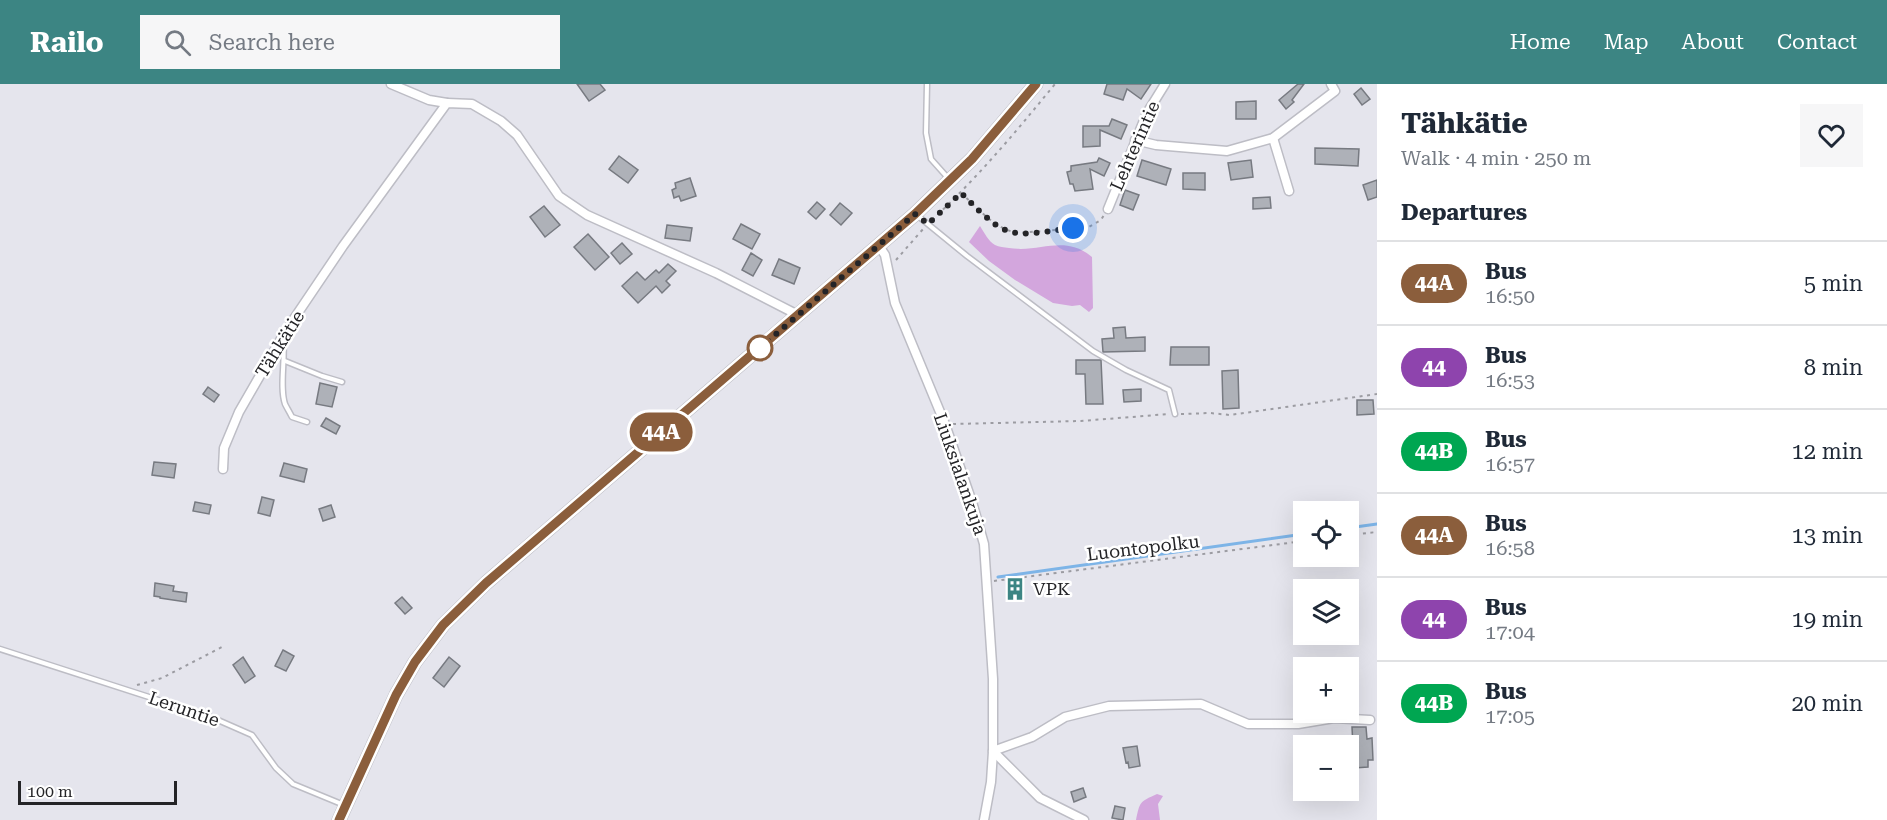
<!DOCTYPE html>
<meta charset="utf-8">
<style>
:root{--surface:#fff;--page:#f6f6f7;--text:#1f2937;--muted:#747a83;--line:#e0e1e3;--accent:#3c8583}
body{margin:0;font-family:"Roboto Serif",serif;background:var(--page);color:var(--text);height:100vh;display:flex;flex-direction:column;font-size:22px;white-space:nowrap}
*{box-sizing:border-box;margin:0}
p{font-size:20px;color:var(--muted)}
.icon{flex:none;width:33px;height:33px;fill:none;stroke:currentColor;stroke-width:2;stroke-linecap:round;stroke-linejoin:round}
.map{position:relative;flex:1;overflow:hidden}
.details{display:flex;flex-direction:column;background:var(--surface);width:510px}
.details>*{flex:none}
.badge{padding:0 12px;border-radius:20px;font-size:21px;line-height:39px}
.tools{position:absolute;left:1293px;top:417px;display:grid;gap:12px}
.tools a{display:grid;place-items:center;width:66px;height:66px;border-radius:0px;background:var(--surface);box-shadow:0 6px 24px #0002;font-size:30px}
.scale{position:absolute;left:18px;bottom:15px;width:159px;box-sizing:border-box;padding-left:6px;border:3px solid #242427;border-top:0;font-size:16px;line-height:21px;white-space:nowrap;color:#242427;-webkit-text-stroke:4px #fff;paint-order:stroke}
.you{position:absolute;width:30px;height:30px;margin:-15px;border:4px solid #fff;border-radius:50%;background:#1a73e8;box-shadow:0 0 0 9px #1a73e833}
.map>.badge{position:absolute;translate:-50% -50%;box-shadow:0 0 0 3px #fff}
h2{padding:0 24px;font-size:22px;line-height:54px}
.round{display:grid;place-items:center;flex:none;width:63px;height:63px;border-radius:0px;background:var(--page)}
.head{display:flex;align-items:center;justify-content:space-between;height:102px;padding:0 24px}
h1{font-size:28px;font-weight:700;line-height:45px}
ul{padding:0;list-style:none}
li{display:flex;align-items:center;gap:18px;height:84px;padding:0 24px;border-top:2px solid var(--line)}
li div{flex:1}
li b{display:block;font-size:22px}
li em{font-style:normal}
li .badge{min-width:66px;font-weight:700;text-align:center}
header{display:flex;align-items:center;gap:36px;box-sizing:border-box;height:84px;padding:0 30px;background:var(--accent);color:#fff}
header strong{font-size:28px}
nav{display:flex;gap:33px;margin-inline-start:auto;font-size:21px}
.search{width:420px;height:54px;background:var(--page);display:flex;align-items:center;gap:15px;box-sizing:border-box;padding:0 21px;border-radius:0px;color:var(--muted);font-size:22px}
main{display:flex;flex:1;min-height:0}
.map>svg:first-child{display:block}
.grass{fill:#d3a6dd}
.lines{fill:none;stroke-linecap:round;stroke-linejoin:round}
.stream{stroke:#7db4e7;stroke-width:3}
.building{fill:#aeb1b8;stroke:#777a81;stroke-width:1.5}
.service-casing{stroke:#bdbdc5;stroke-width:7}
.minor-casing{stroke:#bdbdc5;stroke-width:11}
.secondary-casing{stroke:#bdbdc5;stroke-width:15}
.path{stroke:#9c9ca2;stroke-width:2;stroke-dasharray:3 4.5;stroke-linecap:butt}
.service{stroke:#fff;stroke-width:4}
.minor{stroke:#fff;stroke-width:8}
.secondary{stroke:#fff;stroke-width:12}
.line-casing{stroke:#fff;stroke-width:14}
.line{stroke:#8b5e3c;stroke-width:9}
.walk{stroke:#242427;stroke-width:6;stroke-dasharray:0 10.8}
.stop-dot{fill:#fff;stroke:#8b5e3c;stroke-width:3}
.labels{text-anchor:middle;stroke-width:5;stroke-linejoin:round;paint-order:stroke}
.street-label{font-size:18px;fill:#242427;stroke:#fff}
.poi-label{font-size:18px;fill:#242427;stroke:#fff;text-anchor:start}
</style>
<header>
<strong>Railo</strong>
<div class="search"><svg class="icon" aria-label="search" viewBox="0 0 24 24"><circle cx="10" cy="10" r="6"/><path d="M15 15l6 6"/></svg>Search here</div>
<nav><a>Home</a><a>Map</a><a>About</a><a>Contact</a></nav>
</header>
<main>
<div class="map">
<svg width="1377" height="736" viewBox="0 0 1377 736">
<rect width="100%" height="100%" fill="#e5e5ed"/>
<g class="grass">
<path d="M980 142C984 148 988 157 995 161 999 163 1004 163 1009 164 1041 169 1064 150 1092 173L1093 224 1089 228 1080 221 1072 222 1053 219 1015 196 989 177 969 158Z"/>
<path d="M1157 710 1163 712 1158 720 1160 736H1136C1140 718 1139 718 1157 710Z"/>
</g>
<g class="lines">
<g class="stream">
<path d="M1348 444 1377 440"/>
<path d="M998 493 1304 450"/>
</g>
</g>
<g class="building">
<path d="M577 0H600L605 6 589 17Z"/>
<path d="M1107 0H1151L1141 15 1127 5 1123 16 1104 10Z"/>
<path d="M1298 0H1304L1292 16 1294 18 1286 25 1279 16Z"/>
<path d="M1361 4 1370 15 1362 21 1354 10Z"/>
<path d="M1256 17V35H1236V18Z"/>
<path d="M1112 35 1127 41 1121 55 1100 46V62L1083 63V42H1109Z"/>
<path d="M1315 64 1359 65 1358 82 1315 80Z"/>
<path d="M619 72 638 86 628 99 609 85Z"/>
<path d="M1099 74 1110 79 1104 92 1090 85 1093 105 1075 107 1073 100H1070L1067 88 1071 87V82L1097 78Z"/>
<path d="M1142 76 1171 85 1166 101 1137 92Z"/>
<path d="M1251 76 1253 93 1231 96 1228 79Z"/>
<path d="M1183 89H1205V106L1183 105Z"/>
<path d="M690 94 696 112 681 117 679 112 674 114 672 106 676 104 675 99Z"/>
<path d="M1377 96V113L1368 116 1363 101Z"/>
<path d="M1125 106 1139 111 1133 126 1120 121Z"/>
<path d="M1270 113 1271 124 1253 125V114Z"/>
<path d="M817 118 825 125 816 135 808 128Z"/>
<path d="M840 119 852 129 841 141 830 131Z"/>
<path d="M544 122 560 141 545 153 530 133Z"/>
<path d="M741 140 760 150 752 165 733 155Z"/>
<path d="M667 141 692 144 690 157 665 154Z"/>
<path d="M588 150 609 173 595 186 574 163Z"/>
<path d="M622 159 632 170 620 180 611 169Z"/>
<path d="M751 169 762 176 753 192 742 186Z"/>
<path d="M779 175 800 184 794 200 772 191Z"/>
<path d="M668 180 676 187 666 197 670 201 662 209 656 202 638 219 622 202 637 188 645 196 656 186 659 189Z"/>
<path d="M1125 243 1126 254 1145 253V267L1103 268 1102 255 1114 254 1113 244Z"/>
<path d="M1171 263H1209V281H1170Z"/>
<path d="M1076 276H1101L1103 320H1086L1085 290H1076Z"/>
<path d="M1238 286 1239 324 1223 325 1222 287Z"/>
<path d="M320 299 337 303 332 323 316 320Z"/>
<path d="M208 303 219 311 214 318 203 310Z"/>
<path d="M1141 305V317L1124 318 1123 306Z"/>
<path d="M1357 316H1373L1374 330 1357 331Z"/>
<path d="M326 334 340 342 336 350 321 342Z"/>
<path d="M154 378 176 380 174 394 152 391Z"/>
<path d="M284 379 307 385 304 398 280 392Z"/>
<path d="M262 413 274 416 270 432 258 429Z"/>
<path d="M195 418 211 421 209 430 193 427Z"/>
<path d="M331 421 335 433 323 437 319 425Z"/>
<path d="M1019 498 1020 511 1011 512 1009 499Z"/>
<path d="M155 499 174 502 173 507 187 509 186 518 160 514V513L154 512Z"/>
<path d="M402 513 412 524 405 530 395 519Z"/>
<path d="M283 566 294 572 286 587 275 582Z"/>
<path d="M243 573 255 592 245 599 233 581Z"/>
<path d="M449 573 460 582 444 603 433 594Z"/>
<path d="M1352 643H1366L1367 655 1372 654 1373 676H1368V683L1354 684Z"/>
<path d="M1137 662 1140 682 1129 684 1128 678 1126 679 1123 664Z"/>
<path d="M1083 704 1086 713 1074 718 1071 708Z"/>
<path d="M1115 722 1125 724 1123 736 1112 734Z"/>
</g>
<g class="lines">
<g class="service-casing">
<g id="service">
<path d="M927 0 926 49 931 75 948 94"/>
<path d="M918 132 967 172 1093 267 1126 286 1169 306 1175 330"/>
<path d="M283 255C286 275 279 302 285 320 287 324 290 329 292 333L307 338"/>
<path d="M285 277 322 292 342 298"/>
<path d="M0 565 211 633 252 651 276 684 293 700 344 721"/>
</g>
</g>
<g class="minor-casing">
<g id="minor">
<path d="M391 0 429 16 447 19"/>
<path d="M1273 54 1289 107"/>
<path d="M1135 56 1156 61 1227 67 1273 54 1335 7 1331 0"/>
<path d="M1108 125 1147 29 1165 0"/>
<path d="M879 162 885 171 895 219 945 340 972 418 984 460 993 595V667L991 698 984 736"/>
<path d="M223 385 224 364 239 328 285 248 343 162 447 19 472 20 501 37 517 51 559 112 587 131 716 189 798 231"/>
<path d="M1084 736 1040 714 993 667 1032 653 1065 633 1109 622 1201 620 1248 640H1298L1334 634 1370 636"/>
</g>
</g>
<g class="secondary-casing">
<path id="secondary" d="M339 736 396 611 415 578 443 541 486 499 915 130 972 75 1036 0"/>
</g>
<g class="path">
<path d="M961 109C978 124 995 146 1019 149L1089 143 1101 136 1104 131"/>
<path d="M932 136C978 93 1015 49 1055 0"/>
<path d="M896 176 924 144"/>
<path d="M1181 330 1210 329 1230 331 1377 310"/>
<path d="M953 340 1081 337 1169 330"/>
<path d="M1348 451 1377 448"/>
<path d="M994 497 1304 457"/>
<path d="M137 601 162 594 222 563"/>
</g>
<use href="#service" class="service"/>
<use href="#minor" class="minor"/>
<use href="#secondary" class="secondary"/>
</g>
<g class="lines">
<g class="line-casing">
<path id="line" d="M339 736 396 611 415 578 443 541 486 499 915 130 972 75 1036 0"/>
</g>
<use href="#line" class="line"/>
<path class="walk" d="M760 264 915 130 928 140 961 109C973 120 992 142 1008 147 1024 153 1055 146 1073 144"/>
</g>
<defs>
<g id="building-bare" transform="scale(1.8)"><path d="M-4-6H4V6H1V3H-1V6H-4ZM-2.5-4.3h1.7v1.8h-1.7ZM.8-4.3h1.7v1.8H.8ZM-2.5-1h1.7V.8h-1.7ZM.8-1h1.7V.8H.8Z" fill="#3c8583" stroke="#fff" stroke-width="2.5" paint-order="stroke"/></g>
</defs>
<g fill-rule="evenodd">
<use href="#building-bare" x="1015" y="505"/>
</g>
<circle class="stop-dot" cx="760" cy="264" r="12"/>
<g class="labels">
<g class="street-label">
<text transform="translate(1135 62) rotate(-66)" y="6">Lehterintie</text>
<text transform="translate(280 260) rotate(-58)" y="6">Tähkätie</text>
<text transform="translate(960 390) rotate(71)" y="6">Liuksialankuja</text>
<text transform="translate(1143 464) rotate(-7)" y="6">Luontopolku</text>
<text transform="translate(184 625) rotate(19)" y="6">Leruntie</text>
</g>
<g class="poi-label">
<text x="1033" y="511">VPK</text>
</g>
</g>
</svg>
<div class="tools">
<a><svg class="icon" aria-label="locate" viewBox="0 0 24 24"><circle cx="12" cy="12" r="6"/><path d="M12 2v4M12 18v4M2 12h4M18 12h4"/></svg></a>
<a><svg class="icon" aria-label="layers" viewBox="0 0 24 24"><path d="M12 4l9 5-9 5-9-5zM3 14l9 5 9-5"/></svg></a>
<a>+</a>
<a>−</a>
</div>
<div class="scale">100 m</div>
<div class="you" style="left:1073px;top:144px"></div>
<b class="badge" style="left:661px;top:348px;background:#8b5e3c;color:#fff">44A</b>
</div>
<section class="details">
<div class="head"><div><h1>Tähkätie</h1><p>Walk · 4 min · 250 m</p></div><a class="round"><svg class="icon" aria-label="heart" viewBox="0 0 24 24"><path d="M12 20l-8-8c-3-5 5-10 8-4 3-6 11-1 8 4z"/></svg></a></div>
<h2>Departures</h2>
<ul>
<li><span class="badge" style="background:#8b5e3c;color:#fff">44A</span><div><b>Bus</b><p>16:50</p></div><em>5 min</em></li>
<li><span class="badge" style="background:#8e44ad;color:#fff">44</span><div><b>Bus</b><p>16:53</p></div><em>8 min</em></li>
<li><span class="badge" style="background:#00a651;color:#fff">44B</span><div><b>Bus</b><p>16:57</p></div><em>12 min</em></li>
<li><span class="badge" style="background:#8b5e3c;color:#fff">44A</span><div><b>Bus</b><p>16:58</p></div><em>13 min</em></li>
<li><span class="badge" style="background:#8e44ad;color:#fff">44</span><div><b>Bus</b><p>17:04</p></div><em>19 min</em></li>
<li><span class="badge" style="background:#00a651;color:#fff">44B</span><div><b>Bus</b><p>17:05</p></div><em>20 min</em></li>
</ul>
</section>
</main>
